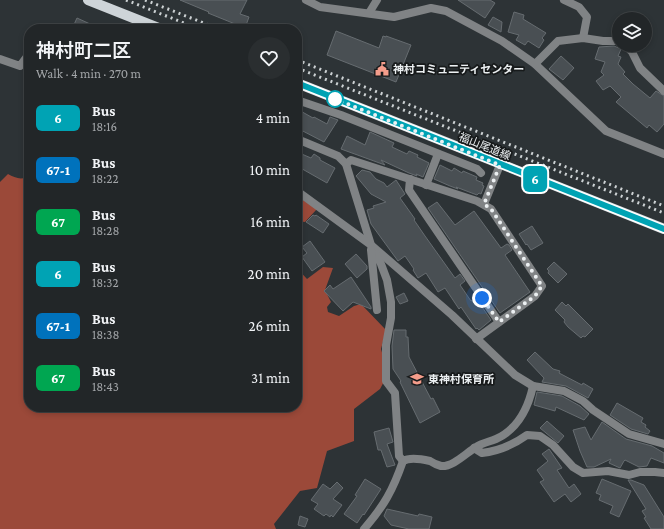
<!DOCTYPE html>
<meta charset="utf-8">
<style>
:root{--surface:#222628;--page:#2a2e30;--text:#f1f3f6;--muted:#a2a5a8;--line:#3f4345}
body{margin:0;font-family:"Crimson Pro","Noto Sans JP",serif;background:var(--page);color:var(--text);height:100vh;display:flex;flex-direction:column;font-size:15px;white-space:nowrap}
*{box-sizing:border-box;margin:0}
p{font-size:13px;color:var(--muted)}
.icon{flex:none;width:22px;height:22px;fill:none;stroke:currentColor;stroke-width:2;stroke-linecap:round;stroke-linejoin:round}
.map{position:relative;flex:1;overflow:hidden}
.sheet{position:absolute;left:24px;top:24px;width:278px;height:388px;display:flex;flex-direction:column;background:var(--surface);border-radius:16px;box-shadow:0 2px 6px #0003,0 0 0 1px var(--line)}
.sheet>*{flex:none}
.badge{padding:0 8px;border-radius:6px;font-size:14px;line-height:26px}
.fabs{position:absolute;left:612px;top:12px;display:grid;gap:8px}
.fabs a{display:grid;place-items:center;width:40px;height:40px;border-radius:50%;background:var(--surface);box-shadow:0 2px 6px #0003,0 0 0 1px var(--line);font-size:20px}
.you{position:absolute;width:20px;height:20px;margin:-10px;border:3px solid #fff;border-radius:50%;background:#1a73e8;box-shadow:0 0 0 6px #1a73e833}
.map>.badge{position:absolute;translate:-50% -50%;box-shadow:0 0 0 2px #fff}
.round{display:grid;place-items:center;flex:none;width:42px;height:42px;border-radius:21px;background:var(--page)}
.head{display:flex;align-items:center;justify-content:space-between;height:68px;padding:0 12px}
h1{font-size:19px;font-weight:600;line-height:30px}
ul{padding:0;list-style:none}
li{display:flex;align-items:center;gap:12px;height:52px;padding:0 12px}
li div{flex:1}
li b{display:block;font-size:15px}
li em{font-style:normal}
li .badge{min-width:44px;font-weight:700;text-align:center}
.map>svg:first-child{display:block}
.forest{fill:#9b4939}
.building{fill:#494f53;stroke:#666c70}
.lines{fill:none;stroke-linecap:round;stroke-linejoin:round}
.street{stroke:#808385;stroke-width:8}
.primary{stroke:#ced4d8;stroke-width:10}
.rail{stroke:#ccd1d3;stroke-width:3;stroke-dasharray:2 4;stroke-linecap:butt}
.line-casing{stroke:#fff;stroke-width:9}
.line{stroke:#00a3b4;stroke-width:6}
.walk{stroke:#ecf0f2;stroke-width:4;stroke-dasharray:0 7.2}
.stop-dot{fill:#fff;stroke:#00a3b4;stroke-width:2}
.labels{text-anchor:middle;stroke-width:3.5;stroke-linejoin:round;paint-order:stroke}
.poi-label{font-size:11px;font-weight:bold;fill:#ecf0f2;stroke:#171a1b;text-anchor:start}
.street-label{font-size:11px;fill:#ecf0f2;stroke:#171a1b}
</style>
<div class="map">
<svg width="664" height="529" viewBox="0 0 664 529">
<rect width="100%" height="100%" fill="#2d3336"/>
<g class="forest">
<path d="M8 174C15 178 23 181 29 175V407H297V268L307 279 323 267 333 268 325 290 331 302 327 307 328 312 339 316 354 306 361 304 386 330 381 349 388 374 380 389 354 409V441L327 451 317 488 300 491 274 524 276 529H0V182Z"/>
<path d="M297 196 317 209 305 222 297 221Z"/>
</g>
<g class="building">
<path d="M180 0H247L240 14 249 17 245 28 208 13 209 12Z"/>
<path d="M458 0H490L495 3 485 18Z"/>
<path d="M514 12 524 15 523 19 546 33 542 38 544 40 539 48 528 41 525 45 516 40 519 35 508 32Z"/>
<path d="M493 17 502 22 501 32 488 25Z"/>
<path d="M77 18 101 29H72Z"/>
<path d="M336 31 379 48 383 36 386 37V36L411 45 396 82 327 55Z"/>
<path d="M614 46 621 49 618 56 621 57 618 64 625 72 623 74 633 84 650 98 656 91 664 96V124L657 132 649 125 647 128 616 102 621 97 610 86 603 90 596 81 604 75 601 72 605 62 595 59 599 47Z"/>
<path d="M561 56 574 68 563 80 549 69Z"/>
<path d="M297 109 313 118 314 117 327 124 330 117 338 120 324 142 297 128Z"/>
<path d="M370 132 394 143 392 147 407 154 409 151 418 155 417 157 429 163 423 177 416 174 417 176 409 173 381 160 385 165 341 149 347 136 365 145Z"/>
<path d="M297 152 311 158 314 154 320 158V160L335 168 327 183 297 166Z"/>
<path d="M440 165 452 171 454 168 462 173 463 171 477 177 476 180 483 183 482 185 484 186 481 194 479 193 477 195 456 187 458 189 450 186 434 179Z"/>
<path d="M362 170 370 172 376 179 384 183 387 187 396 180 405 194 400 198 415 219 414 220 425 236 455 278 460 274 465 281 460 285 471 301 476 298 491 320 479 330 477 328 476 329 461 307 459 309 445 288 438 292 426 273 418 278 413 270 414 269 405 256 398 261 371 224 367 210 374 208 373 206 386 202 371 194 356 176Z"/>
<path d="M437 202 455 225 474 211 501 248 507 244 509 245 512 250 505 255 530 292 500 313 428 208Z"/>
<path d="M313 215 315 216 316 215 329 224 323 233 306 222Z"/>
<path d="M532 226 543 243 531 250 527 244 526 245 519 234Z"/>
<path d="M310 241 325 262 312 271 302 257 307 253 302 247Z"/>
<path d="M356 254 367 266V269L357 278 345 264Z"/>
<path d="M554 262 567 274 558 283 548 273 549 271 547 269Z"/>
<path d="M351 277 371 307V309L353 302 343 311 324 291 330 285 333 289Z"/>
<path d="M404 293 408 301 400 304 396 297Z"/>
<path d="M562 302 566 306 568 304 593 329 585 337 583 336 581 338 568 327 564 322 565 320 555 310Z"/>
<path d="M394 330H406V337H408L409 357 431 399 433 398 440 412 420 423 400 382 401 381 393 369 392 346Z"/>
<path d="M535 352 553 369 560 371 559 373 582 385 583 383 593 389 588 398 566 386 542 382 544 378 527 360Z"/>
<path d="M537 392 562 396 580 406 589 414 584 420 556 407 555 411 534 405Z"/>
<path d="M617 403 643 418 641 422 646 425 645 427 650 431 648 434 631 429 610 415Z"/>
<path d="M547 421 564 436 558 443 540 428Z"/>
<path d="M602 422 626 439 652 446 664 453V463L651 458 647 466 639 467 625 460 624 461 620 468 609 463 611 459 594 467H587L580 451 573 430 585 427 591 440Z"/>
<path d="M389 428 393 442 387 444 395 465 387 467 381 450H378L374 432Z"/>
<path d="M549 449 562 468 557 470 569 488 574 484 581 494 571 502 565 494 554 502 540 482 544 480 537 470 548 461 542 454Z"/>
<path d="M365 479 381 489 364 515 363 514 357 523 344 514 357 496 355 495Z"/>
<path d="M602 479 631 491 619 517 610 513 613 506 599 500 601 495 596 493Z"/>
<path d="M628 480H631L644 485 664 517V529H651L644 518 646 517 642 511 646 509Z"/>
<path d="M337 482 343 488 333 499 342 505 333 517 331 515 330 517 326 514 324 516 314 509 318 504 311 500 323 484 330 489Z"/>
<path d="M387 509 418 516 419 514 432 517 429 529H409L391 525 384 516Z"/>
<path d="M300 516 308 519 305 527 298 525Z"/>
</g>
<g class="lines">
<g class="street">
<path d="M306 0 320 7 394 17 431 8 446 11 502 41 535 64 606 131 664 154"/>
<path d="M564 0 579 7 587 17 583 38"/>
<path d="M369 13 377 0"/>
<path d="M625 45 632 52 640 68 664 91"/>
<path d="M0 59 20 66 29 54"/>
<path d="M535 64 558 41 583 38 603 41H619"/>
<path d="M297 100 341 115 477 169 481 173"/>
<path d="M297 139 338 156 346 164 371 245 452 315 515 375 533 386 564 391 583 401 593 410 629 434 664 444"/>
<path d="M346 164 351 160 477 201 491 209 542 286 535 296 476 339"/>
<path d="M410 179 409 190 499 322"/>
<path d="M426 185 438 154"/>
<path d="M297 191 371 245 381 264 387 280 391 302V318L386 345V381L395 393 399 456 403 461"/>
<path d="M484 204 500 165"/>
<path d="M371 250 377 310"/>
<path d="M474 448 482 453C499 451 513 445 527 435L540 436 553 445 573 467 583 473 608 471 629 475 640 472H655L664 473"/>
<path d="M403 461C410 457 421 459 430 461 433 463 437 465 441 466 453 467 466 453 476 447 482 443 489 442 496 439 518 429 528 409 533 386"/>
<path d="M364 529C384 506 393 490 403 461"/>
</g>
<g class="primary">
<path d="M88 0 161 29"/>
<path d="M297 83 664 229"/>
</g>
<g class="rail">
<path d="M126 0 199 29"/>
<path d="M145 0 219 29"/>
<path d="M297 60 664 206"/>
<path d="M297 68 664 213"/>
</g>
</g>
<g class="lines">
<g class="line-casing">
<path id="line" d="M297 83 664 229"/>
</g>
<use href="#line" class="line"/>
<path class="walk" d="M335 99 500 165 484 204 491 209 542 286 535 296 499 322 482 298"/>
</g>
<defs>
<g id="civic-bare" transform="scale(1.08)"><path d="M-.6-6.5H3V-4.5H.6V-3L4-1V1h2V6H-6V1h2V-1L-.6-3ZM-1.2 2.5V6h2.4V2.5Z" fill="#f49d8b" stroke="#171a1b" stroke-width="2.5" paint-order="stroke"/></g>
<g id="school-bare" transform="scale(1.08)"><path d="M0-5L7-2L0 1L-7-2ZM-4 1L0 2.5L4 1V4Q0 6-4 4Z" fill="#f49d8b" stroke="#171a1b" stroke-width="2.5" paint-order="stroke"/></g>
</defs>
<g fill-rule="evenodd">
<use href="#civic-bare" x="382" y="69"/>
<use href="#school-bare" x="417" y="379"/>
</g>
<circle class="stop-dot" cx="335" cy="99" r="8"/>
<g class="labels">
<g class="poi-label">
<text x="393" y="73">神村コミュ二ティセンター</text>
<text x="428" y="383">東神村保育所</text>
</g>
<g class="street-label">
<text transform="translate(485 146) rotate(22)" y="4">福山尾道線</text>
</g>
</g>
</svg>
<div class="fabs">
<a><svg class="icon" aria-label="layers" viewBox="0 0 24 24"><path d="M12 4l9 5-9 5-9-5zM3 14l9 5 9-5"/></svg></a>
</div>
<div class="you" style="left:482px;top:298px"></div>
<b class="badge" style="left:535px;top:179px;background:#00a3b4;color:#fff">6</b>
<section class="sheet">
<div class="head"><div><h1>神村町二区</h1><p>Walk · 4 min · 270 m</p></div><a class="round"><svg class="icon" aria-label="heart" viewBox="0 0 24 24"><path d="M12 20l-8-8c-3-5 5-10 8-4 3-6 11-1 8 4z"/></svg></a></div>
<ul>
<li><span class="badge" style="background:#00a3b4;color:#fff">6</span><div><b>Bus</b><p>18:16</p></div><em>4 min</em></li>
<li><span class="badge" style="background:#0072bc;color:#fff">67-1</span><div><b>Bus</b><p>18:22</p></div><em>10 min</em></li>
<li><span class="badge" style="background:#00a651;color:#fff">67</span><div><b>Bus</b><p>18:28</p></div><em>16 min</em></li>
<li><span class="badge" style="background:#00a3b4;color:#fff">6</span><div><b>Bus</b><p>18:32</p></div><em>20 min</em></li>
<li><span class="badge" style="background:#0072bc;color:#fff">67-1</span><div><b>Bus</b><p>18:38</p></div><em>26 min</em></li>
<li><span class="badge" style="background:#00a651;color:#fff">67</span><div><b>Bus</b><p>18:43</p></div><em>31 min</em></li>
</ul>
</section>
</div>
